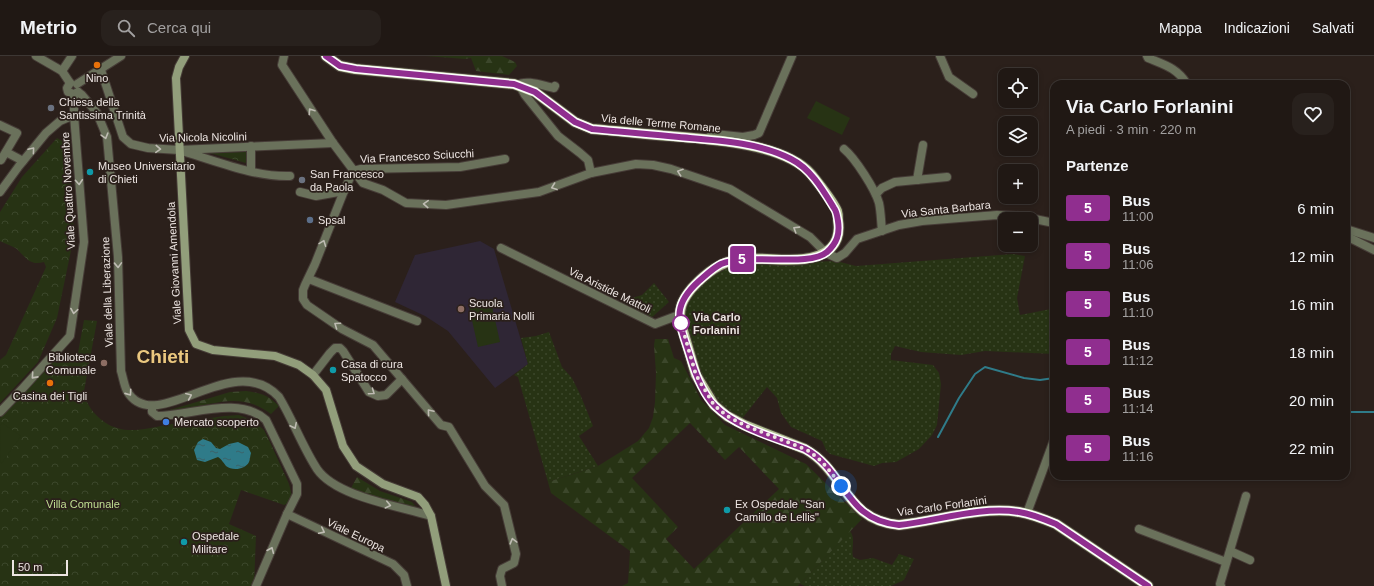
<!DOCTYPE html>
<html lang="it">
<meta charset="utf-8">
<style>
:root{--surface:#201814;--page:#28211d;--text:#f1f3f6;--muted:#a2a0a0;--line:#3d3734}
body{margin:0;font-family:Helvetica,sans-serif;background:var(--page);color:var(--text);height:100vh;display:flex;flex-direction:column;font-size:15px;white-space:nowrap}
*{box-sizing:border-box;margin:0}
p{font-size:13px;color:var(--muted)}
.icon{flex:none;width:22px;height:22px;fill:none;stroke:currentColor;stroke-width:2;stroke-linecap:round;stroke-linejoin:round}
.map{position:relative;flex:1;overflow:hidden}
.drawer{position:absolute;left:1050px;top:24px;width:300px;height:400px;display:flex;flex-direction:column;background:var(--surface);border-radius:12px;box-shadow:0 2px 6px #0003,0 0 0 1px var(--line)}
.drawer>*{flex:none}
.badge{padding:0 8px;border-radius:3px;font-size:14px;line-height:26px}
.controls{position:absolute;left:998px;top:12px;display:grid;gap:8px}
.controls a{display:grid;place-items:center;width:40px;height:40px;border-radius:8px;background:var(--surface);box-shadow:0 2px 6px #0003,0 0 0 1px var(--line);font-size:20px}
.scale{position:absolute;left:12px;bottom:10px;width:56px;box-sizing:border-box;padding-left:4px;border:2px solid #ede5e2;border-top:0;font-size:11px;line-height:14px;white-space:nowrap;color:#ede5e2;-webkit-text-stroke:3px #2b201b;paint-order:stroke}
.you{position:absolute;width:20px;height:20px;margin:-10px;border:3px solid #fff;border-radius:50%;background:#1a73e8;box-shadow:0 0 0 6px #1a73e833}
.map>.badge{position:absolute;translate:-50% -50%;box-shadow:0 0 0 2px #fff}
h2{padding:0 16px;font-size:15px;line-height:36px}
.round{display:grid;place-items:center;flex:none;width:42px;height:42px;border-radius:12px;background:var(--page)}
.overview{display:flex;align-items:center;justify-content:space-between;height:68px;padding:0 16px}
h1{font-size:19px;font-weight:700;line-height:30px}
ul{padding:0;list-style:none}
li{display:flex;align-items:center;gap:12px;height:48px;padding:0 16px}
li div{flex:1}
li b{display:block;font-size:15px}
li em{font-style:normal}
li .badge{min-width:44px;font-weight:700;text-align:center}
header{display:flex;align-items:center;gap:24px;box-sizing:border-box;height:56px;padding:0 20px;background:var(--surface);border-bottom:1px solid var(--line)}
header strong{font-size:19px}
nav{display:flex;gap:22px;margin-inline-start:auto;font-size:14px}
.search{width:280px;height:36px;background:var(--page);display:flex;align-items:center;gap:10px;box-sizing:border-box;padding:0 14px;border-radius:12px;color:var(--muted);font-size:15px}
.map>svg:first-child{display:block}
.education{fill:#2f2635}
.grass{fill:url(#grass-dots)}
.forest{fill:url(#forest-firs);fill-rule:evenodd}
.park{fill:url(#park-crowns)}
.pitch{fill:#273314}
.water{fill:url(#water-ripples)}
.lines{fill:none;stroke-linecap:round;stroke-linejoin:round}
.stream{stroke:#2f7b89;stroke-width:2}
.minor-casing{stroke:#463c37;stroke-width:10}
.tertiary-casing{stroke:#463c37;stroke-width:10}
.secondary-casing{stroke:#463c37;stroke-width:10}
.primary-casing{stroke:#463c37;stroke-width:12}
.minor{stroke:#6a715b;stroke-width:8}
.tertiary{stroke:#6a715b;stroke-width:8}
.secondary{stroke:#929e7b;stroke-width:8}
.primary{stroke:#b2c193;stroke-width:10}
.oneway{stroke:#bfbcb3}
.line-casing{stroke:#fff;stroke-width:9}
.line{stroke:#902e8f;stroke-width:6}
.walk{stroke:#ede5e2;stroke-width:4;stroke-dasharray:0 7.2}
.food-dot{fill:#e8710a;stroke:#2b201b;stroke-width:1.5}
.worship-dot{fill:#6b7280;stroke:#2b201b;stroke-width:1.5}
.culture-dot{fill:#0f9aa8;stroke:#2b201b;stroke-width:1.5}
.service-dot{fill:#5c6f8a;stroke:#2b201b;stroke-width:1.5}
.education-dot{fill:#8d6e63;stroke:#2b201b;stroke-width:1.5}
.stop-dot{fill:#fff;stroke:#902e8f;stroke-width:2}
.shop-dot{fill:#3f7fe0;stroke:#2b201b;stroke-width:1.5}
.labels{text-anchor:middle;stroke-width:3.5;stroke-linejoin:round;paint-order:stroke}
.poi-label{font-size:11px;fill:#ede5e2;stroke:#2b201b;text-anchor:start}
.street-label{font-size:11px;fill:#ede5e2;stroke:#2b201b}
.stop-label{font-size:11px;font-weight:bold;fill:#ede5e2;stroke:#2b201b;text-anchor:start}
.park-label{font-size:11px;fill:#bfde91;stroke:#2b201b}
.town-label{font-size:19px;font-weight:bold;fill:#ebc87f;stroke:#2b201b}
</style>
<header>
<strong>Metrio</strong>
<div class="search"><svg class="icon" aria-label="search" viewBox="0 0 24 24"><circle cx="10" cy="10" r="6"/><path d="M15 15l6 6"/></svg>Cerca qui</div>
<nav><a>Mappa</a><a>Indicazioni</a><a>Salvati</a></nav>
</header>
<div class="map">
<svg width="1374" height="530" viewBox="0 0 1374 530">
<defs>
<pattern id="grass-dots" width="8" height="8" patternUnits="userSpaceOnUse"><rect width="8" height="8" fill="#273314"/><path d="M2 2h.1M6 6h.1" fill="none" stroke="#3c472b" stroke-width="1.8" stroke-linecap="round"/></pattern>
<pattern id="forest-firs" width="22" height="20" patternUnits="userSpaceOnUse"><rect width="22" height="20" fill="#273314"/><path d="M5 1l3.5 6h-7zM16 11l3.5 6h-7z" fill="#3c472b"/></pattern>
<pattern id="park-crowns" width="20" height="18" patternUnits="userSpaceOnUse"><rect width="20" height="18" fill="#273314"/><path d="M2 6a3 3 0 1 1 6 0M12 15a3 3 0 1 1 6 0" fill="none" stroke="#3c472b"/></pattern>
<pattern id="water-ripples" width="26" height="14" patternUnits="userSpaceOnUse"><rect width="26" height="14" fill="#2f7b89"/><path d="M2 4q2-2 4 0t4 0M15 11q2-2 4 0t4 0" fill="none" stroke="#3a636a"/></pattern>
</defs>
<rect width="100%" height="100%" fill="#2b201b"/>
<path class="education" d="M480 185 494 193 528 308 495 332 448 275 425 260 395 246 415 199Z"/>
<g class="grass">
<path d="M1013 198 1025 200 1017 242 1020 259 1051 253 1054 255V298L985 295 961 299 921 296 895 290 891 298V304L933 309 939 317 941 328 937 369 932 379 919 393 896 406 882 407 874 410 830 398 826 394 822 385 791 371 781 357 777 342 767 331 741 364 714 345 698 314 685 267 683 250 695 234 714 219 727 212 757 208 836 205 856 210Z"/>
<path d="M654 227 669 246 650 263 616 247 642 239Z"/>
<path d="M549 276 562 311 572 322 580 338 593 370 579 380 598 410 548 426 518 321 514 319 528 308 521 282 536 280Z"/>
<path d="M850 475C856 483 851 492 853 501L860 504 873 502 892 509 899 498 914 503 904 524 891 530H805L800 528Z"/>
</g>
<g class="forest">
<path d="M426 0H502L515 6 517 10 509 19 476 15 471 2 465 3Z"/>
<path d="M655 283H668L674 302 681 305 701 344 725 369 806 408 862 463 798 530H622L628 527 630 495 551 437 548 426 598 410 638 385 649 372 653 361 655 346 656 317 654 289ZM690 367 725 404 739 391 779 433 694 513 666 483 678 471 632 422Z"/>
<path d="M246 335C261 337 268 339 279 350L271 358C242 336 217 347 185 353 178 354 170 357 163 356L230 336Z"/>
<path d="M357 421 380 435 412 446 416 451 372 441 351 432Z"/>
</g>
<g class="park">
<path d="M57 82 69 89 74 180 57 262 38 306 0 347V304L6 299 46 211 44 206C30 210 26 202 17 193 13 190 5 188 0 185V156L22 121Z"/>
<path d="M246 96V107L210 97Z"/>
<path d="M84 264 97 265 84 335C85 351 102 368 117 372 133 377 150 372 166 369 185 366 205 363 224 360L239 359 252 364 264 374 269 384 289 428 292 440 289 447 284 449 241 434 229 468 256 480 254 529 252 530H0V362L57 297 77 302Z"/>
</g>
<g class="pitch">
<path d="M816 45 850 62 842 79 807 62Z"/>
<path d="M491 246 500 286 478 291 469 251Z"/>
<path d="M2 367 21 380 1 408 0 370Z"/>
</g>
<path class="water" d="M203 383 211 386 216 392 220 393 229 388 238 386 248 391 251 397C250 400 250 404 249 406 245 414 232 415 226 410 223 406 222 404 218 401L205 406 197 404 194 394 198 386Z"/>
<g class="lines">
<g class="stream">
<path d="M1346 356H1374"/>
<path d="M938 381 959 342 975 318 985 311 1024 322 1040 324 1054 322"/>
</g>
<g class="minor-casing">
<g id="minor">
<path d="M284 0 282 9 333 87 363 127 383 134 406 147 446 149 539 136 591 117 636 108 653 109 671 113 730 133 810 181 826 197 837 202 845 197 857 183 899 169 922 165 997 159 1020 160 1054 167"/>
<path d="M940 0 949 21 973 38"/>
<path d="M1147 0 1148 2C1165 9 1177 12 1187 28"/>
<path d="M62 15 72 0"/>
<path d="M517 29C527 23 543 30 554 32L555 30"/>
<path d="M520 30 525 39 558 80 580 97 588 104 591 117"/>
<path d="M0 69 17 77 1 104 0 103"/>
<path d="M706 83 714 78 743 81 754 79 759 77 792 0"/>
<path d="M251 90V115"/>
<path d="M844 93C855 102 875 133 879 147 881 156 881 166 882 175"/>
<path d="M179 94 333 87"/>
<path d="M6 96 23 105"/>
<path d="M185 96C219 106 255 121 290 120"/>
<path d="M353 115 344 135 315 208 305 229 303 234V243L307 249 342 273 373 289 441 369 449 371 485 430 504 449 516 498 514 507 502 513 500 520 502 530"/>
<path d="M353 115 361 113 460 111 505 103"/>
<path d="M917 124 923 89"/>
<path d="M0 136 19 110 46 77 60 65 74 59"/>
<path d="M300 136 316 140 344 135"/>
<path d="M876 138 882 132 895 126 947 121"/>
<path d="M1346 173 1374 182"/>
<path d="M1346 180 1374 194"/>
<path d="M501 192 655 268 679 259"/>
<path d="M309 223 417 265"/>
<path d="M313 319 330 297 335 292H340L343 295 369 336 378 340 386 339 402 323"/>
<path d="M0 356 23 332 70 280 84 186 74 59V38"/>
<path d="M1027 457 1054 384"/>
<path d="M1139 473 1226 506"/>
<path d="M1230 495 1250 504"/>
<path d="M1221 530 1220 528 1246 440"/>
</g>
</g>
<g class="tertiary-casing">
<g id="tertiary">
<path d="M36 0 62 15 70 27"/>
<path d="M101 14 123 81 131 88 148 92 179 94"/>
<path d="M70 27 67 32 68 36 74 38 78 36"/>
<path d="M77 28 121 0"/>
<path d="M78 36 82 39 97 57 107 81 118 201 121 315C123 321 124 329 127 335 155 383 232 291 279 341 293 364 302 390 317 413 336 441 400 450 431 460"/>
<path d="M152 350V356L157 360C191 360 238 339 266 364L297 428V438L287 458 256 530"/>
<path d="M287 458 393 508 404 519 407 530"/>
</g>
</g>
<g class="secondary-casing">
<path id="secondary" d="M185 0 179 11 176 22 189 274 196 288 213 294 275 300 299 309 313 319 326 334 343 390 356 410 383 428 418 441 425 449 431 460 446 530"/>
</g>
<g class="primary-casing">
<path id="primary" d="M326 0 340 10 355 13 514 28 535 36 575 66 592 73C618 75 644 78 670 80 709 83 784 87 811 118 819 128 832 144 837 155 838 158 838 162 838 164 842 189 827 200 804 203 782 206 759 200 737 204 719 206 704 219 692 232 682 244 678 253 681 268L696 319 714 349 727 360 744 369 805 393C846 416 844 464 899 469 938 465 979 450 1019 456 1032 458 1044 463 1056 468L1148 530"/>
</g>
<use href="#minor" class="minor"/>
<use href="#tertiary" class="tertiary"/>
<use href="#secondary" class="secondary"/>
<use href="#primary" class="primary"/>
</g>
<defs><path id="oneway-chevron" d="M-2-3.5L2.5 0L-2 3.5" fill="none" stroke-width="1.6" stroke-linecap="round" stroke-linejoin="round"/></defs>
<g class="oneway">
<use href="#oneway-chevron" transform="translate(311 55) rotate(-124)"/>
<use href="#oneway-chevron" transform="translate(105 80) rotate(74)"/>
<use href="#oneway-chevron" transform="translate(158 93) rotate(3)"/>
<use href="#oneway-chevron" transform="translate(32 94) rotate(-50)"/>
<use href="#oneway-chevron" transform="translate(680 116) rotate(-161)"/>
<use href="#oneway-chevron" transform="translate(79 126) rotate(86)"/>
<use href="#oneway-chevron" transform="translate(554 131) rotate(160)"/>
<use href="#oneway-chevron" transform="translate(426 148) rotate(-177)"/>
<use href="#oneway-chevron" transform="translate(796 173) rotate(-148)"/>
<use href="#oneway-chevron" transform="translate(323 187) rotate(-69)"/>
<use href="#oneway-chevron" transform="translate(118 209) rotate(88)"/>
<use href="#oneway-chevron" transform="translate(74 255) rotate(99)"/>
<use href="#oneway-chevron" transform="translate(337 269) rotate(-145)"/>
<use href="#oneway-chevron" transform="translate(34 320) rotate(132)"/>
<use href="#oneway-chevron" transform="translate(372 336) rotate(35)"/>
<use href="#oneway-chevron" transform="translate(129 337) rotate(55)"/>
<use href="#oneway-chevron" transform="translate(189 340) rotate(-23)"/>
<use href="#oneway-chevron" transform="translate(430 356) rotate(-130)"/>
<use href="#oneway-chevron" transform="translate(294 370) rotate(64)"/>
<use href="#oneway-chevron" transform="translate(388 449) rotate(13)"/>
<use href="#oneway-chevron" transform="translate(322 475) rotate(26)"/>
<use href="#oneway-chevron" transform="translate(513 485) rotate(-105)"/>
<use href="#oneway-chevron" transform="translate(271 494) rotate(-67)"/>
</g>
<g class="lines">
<g class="line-casing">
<path id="line" d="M326 0 340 10 356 13 514 28 535 36 575 66 592 73C621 76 650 78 679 81 714 84 759 86 791 103 811 113 823 134 834 152 837 156 837 160 838 165 840 178 837 187 827 196 808 212 749 196 721 208 713 212 706 219 699 225 669 252 680 267 690 300 695 317 702 337 715 350 737 372 776 382 805 393 846 415 844 464 899 469 938 465 979 450 1019 456 1032 458 1044 463 1056 468L1148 530"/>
</g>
<use href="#line" class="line"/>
<path class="walk" d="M681 267 696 319 714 349 727 360 744 369 805 393C821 402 830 415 841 430"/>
</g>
<g class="food-dot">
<circle cx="97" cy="9" r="4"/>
<circle cx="50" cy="327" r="4"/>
</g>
<g class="worship-dot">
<circle cx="51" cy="52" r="4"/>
<circle cx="302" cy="124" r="4"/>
</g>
<g class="culture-dot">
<circle cx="90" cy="116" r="4"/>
<circle cx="333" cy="314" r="4"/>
<circle cx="727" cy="454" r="4"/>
<circle cx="184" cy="486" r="4"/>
</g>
<circle class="service-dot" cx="310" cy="164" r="4"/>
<g class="education-dot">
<circle cx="461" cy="253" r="4"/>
<circle cx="104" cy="307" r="4"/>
</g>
<circle class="stop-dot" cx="681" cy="267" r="8"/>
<circle class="shop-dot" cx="166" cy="366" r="4"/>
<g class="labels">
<g class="poi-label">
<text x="97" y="26" text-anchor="middle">Nino</text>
<text x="59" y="50">Chiesa della<tspan x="59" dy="13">Santissima Trinità</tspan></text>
<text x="98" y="114">Museo Universitario<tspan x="98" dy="13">di Chieti</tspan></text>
<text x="310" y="122">San Francesco<tspan x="310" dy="13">da Paola</tspan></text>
<text x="318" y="168">Spsal</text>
<text x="469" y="251">Scuola<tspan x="469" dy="13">Primaria Nolli</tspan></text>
<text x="96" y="305" text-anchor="end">Biblioteca<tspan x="96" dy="13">Comunale</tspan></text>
<text x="341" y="312">Casa di cura<tspan x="341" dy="13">Spatocco</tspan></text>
<text x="50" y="344" text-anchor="middle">Casina dei Tigli</text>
<text x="174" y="370">Mercato scoperto</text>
<text x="735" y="452">Ex Ospedale "San<tspan x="735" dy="13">Camillo de Lellis"</tspan></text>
<text x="192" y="484">Ospedale<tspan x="192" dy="13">Militare</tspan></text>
</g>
<g class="street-label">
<text transform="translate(661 67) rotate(5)" y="4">Via delle Terme Romane</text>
<text transform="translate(203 81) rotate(-1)" y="4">Via Nicola Nicolini</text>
<text transform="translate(417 100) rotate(-3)" y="4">Via Francesco Sciucchi</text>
<text transform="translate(68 135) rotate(-93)" y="4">Viale Quattro Novembre</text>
<text transform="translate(946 153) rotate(-6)" y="4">Via Santa Barbara</text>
<text transform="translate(174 207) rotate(-93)" y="4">Viale Giovanni Amendola</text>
<text transform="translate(610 234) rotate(26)" y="4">Via Aristide Mattoli</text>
<text transform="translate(107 236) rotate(-92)" y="4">Viale della Liberazione</text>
<text transform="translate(942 450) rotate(-8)" y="4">Via Carlo Forlanini</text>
<text transform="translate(356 479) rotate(26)" y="4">Viale Europa</text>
</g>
<g class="stop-label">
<text x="693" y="265">Via Carlo<tspan x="693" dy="13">Forlanini</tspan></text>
</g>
<g class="park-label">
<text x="83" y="452">Villa Comunale</text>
</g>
<g class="town-label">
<text x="163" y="307">Chieti</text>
</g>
</g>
</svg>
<div class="controls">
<a><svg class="icon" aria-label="locate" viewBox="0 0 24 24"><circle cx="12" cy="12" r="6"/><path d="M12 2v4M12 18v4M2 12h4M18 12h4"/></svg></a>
<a><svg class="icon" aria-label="layers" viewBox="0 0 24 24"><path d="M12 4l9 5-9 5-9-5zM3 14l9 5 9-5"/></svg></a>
<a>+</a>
<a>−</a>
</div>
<div class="scale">50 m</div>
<div class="you" style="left:841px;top:430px"></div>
<b class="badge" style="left:742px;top:203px;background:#902e8f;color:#fff">5</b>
<section class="drawer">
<div class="overview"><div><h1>Via Carlo Forlanini</h1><p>A piedi · 3 min · 220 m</p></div><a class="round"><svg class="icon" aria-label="heart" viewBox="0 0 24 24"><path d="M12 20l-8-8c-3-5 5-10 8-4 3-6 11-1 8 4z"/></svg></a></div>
<h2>Partenze</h2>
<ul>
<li><span class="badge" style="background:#902e8f;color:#fff">5</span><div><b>Bus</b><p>11:00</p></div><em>6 min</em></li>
<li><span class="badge" style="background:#902e8f;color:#fff">5</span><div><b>Bus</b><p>11:06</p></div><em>12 min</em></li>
<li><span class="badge" style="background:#902e8f;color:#fff">5</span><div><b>Bus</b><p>11:10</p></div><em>16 min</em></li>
<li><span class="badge" style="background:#902e8f;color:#fff">5</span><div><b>Bus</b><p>11:12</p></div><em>18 min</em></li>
<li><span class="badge" style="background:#902e8f;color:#fff">5</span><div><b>Bus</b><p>11:14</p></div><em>20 min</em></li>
<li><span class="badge" style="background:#902e8f;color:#fff">5</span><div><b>Bus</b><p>11:16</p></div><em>22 min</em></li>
</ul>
</section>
</div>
